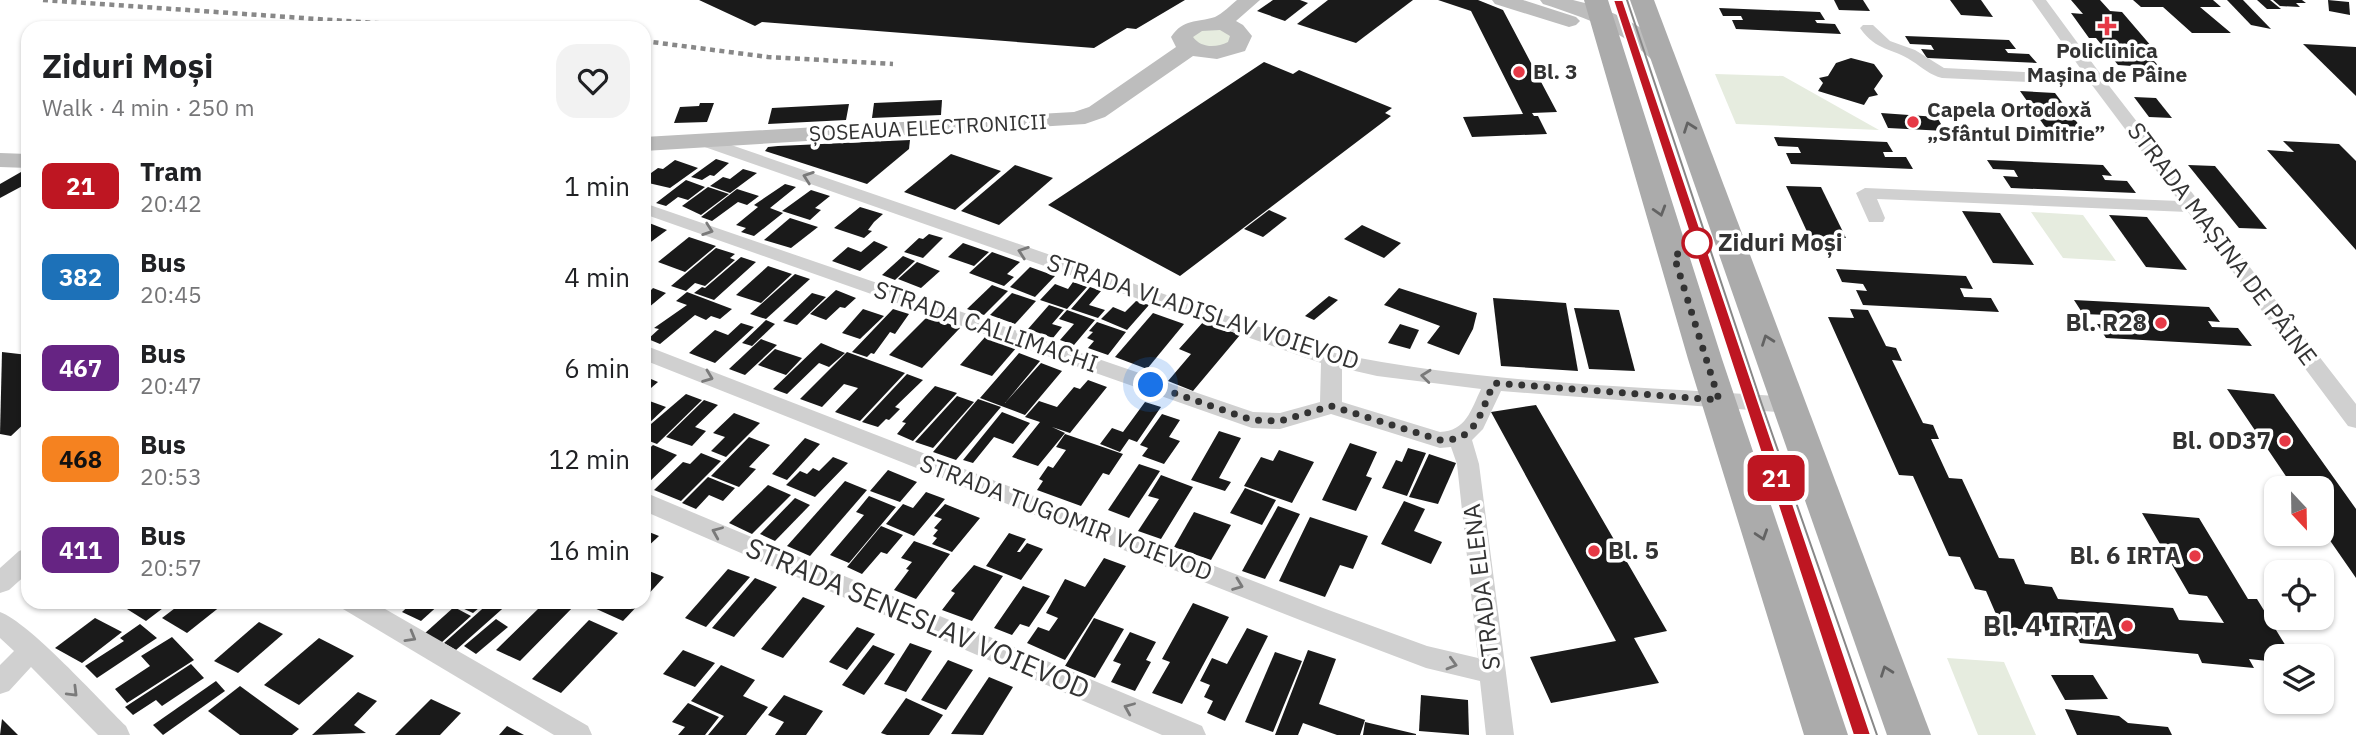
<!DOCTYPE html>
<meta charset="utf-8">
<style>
:root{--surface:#fff;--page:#f2f2f2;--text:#202124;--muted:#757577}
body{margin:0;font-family:"IBM Plex Sans",sans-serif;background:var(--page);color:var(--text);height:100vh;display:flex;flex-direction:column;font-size:26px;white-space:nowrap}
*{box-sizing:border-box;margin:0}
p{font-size:23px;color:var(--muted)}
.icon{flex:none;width:38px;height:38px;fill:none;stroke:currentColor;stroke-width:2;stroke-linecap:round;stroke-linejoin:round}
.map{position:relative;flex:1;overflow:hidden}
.panel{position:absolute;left:21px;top:21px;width:630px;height:588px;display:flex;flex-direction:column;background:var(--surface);border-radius:21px;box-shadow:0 2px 5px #0004}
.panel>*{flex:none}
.badge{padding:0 14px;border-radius:10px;font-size:24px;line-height:46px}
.needle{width:46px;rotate:158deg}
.tools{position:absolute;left:2264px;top:476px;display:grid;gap:14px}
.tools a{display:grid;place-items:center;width:70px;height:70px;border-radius:14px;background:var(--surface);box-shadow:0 2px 5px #0004;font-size:35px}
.you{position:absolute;width:35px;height:35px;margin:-18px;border:5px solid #fff;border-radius:50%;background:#1a73e8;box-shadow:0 0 0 10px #1a73e833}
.map>.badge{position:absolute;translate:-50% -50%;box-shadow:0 0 0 4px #fff}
.round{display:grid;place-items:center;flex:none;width:74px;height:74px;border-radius:21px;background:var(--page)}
.headline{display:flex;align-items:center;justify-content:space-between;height:119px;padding:0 21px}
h1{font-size:33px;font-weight:700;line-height:52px}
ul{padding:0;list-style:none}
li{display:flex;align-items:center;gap:21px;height:91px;padding:0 21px}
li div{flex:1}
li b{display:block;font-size:26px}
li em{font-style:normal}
li .badge{min-width:77px;font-weight:700;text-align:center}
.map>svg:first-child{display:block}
.green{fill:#e6ecdf}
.building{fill:#1a1a1a}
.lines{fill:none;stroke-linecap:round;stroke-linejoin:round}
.street{fill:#d0d0d0;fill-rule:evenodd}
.secondary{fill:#bdbdbd;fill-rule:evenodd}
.primary{fill:#ababab;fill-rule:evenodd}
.tram{stroke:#888;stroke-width:2}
.rail{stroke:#888;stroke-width:4.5;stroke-dasharray:5 4.5;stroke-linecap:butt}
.oneway{stroke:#636363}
.oneway2{stroke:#7a7a7a}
.line{fill:#be1622;stroke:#fff;stroke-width:2}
.walk{stroke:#333;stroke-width:7;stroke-dasharray:0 12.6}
.poi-dot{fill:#e63946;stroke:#fff;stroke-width:2.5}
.stop-dot{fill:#fff;stroke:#be1622;stroke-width:3.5}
.labels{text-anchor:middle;stroke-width:7;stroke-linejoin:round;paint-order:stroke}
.far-poi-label{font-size:21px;font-weight:bold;fill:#333;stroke:#fff;text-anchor:start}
.far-street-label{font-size:21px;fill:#333;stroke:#fff}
.stop-label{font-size:24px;font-weight:bold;fill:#333;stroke:#fff;text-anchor:start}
.street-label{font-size:24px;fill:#333;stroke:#fff}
.poi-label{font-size:24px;font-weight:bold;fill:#333;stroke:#fff;text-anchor:end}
.near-street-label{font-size:28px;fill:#333;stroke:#fff}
.near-poi-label{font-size:28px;font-weight:bold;fill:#333;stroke:#fff;text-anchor:end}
</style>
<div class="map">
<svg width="2356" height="735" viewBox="0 0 2356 735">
<rect width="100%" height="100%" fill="#fff"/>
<g class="green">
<path d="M1213 23 1241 36 1213 53 1183 33Z"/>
<path d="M1715 74 1783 76 1879 130 1736 124Z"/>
<path d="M2031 212 2083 215 2116 261 2063 258Z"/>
<path d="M1947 658 2004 662 2036 735H1978Z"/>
</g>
<g class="building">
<path d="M699 0H1185L1136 29 1127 28 1094 48 762 22 755 26Z"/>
<path d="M1273 0H1300L1308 3 1285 21 1257 11Z"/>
<path d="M1328 0H1413L1356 43 1297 24Z"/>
<path d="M1438 0H1478L1503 10 1557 112 1532 113 1534 116H1538L1547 134 1472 137 1463 117 1523 114 1471 11Z"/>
<path d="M1834 0H1863L1870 11 1839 10Z"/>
<path d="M1950 0H1981L1993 17 1961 15Z"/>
<path d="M2071 0H2100L2110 11 2122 12 2152 47 2142 46 2160 68 2118 65 2096 38H2089L2071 13 2083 14Z"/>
<path d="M2133 0H2213L2221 7H2200L2231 33H2192L2163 7H2141Z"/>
<path d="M2227 0H2243L2271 29 2251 25Z"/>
<path d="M2257 0H2270L2281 9H2267Z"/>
<path d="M2273 0H2302L2306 3H2296L2300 7 2280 6Z"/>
<path d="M2328 0 2349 2 2350 15 2329 11Z"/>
<path d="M1719 8 1820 12 1825 20H1815L1817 23 1835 24 1841 34 1736 29 1732 20H1743L1741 16H1723Z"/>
<path d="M1905 36 2009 40 2016 49H2005L2008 53 2029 54 2037 63 1927 58 1921 49 1934 50 1931 45 1910 44Z"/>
<path d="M2303 44 2356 47V96Z"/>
<path d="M1851 58 1874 64 1883 76 1874 89 1878 95 1869 97 1864 105 1818 91 1823 83 1819 78 1828 76 1836 63Z"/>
<path d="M1264 62 1293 74 1299 70 1392 108 1385 113 1391 116 1180 276 1048 205Z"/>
<path d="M2020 91 2055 93 2085 133 2048 131Z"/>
<path d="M2134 97 2156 98 2172 118 2149 117Z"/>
<path d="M942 100 941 115 872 118 874 103Z"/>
<path d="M700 103H714L707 122 674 123 680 107 699 106Z"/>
<path d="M849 104 846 120 768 124 772 108Z"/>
<path d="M1881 113 1937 117 1945 131 1888 128Z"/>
<path d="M1774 137 1887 142 1893 152H1883L1885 157H1906L1913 169 1791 164 1786 153H1801L1798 147 1778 146Z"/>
<path d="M910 140 909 149 867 184 765 151 768 147 778 146Z"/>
<path d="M2283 141 2339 144 2356 161V250L2267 150 2294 152Z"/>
<path d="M951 154 1001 171 955 210 904 192Z"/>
<path d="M716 159 729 163 714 176 710 175 702 180 691 177Z"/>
<path d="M675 160 698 168 670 188 644 182V178L658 168 663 169Z"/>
<path d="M1987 160 2103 165 2112 176 2102 175 2105 180 2127 181 2136 193 2011 188 2003 176 2018 177 2014 170 1993 169Z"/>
<path d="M1015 165 1053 178 999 225 961 211Z"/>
<path d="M2188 165 2215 166 2267 229 2239 228Z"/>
<path d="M743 169 757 173 730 193 710 186 723 177 730 179Z"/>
<path d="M21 172H28V183L0 198V184Z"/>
<path d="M686 180 705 187 688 200 678 197 666 206 656 203Z"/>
<path d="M785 184 796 187 770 208 783 213 754 236 741 232 746 228 736 225 758 207 754 205Z"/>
<path d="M1786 186 1821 187 1846 238 1809 236Z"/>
<path d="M708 187 729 194 701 215 682 206Z"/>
<path d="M737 189 759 196 747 205 738 202 712 221 701 217Z"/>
<path d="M811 190 830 196 815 208 821 210 810 220 782 211Z"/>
<path d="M860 207 883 214 874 222 868 230 872 231 864 238 834 228Z"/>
<path d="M1269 210 1287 218 1263 237 1244 229Z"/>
<path d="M1962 211 2000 213 2034 265 1993 263Z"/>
<path d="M2109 215 2147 217 2187 270 2146 267Z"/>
<path d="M790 218 818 227 791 248 764 240Z"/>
<path d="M644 221 667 230 644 247Z"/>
<path d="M1362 225 1401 243 1384 258 1344 239Z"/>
<path d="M929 234 943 238 923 258 904 252 919 238 923 239Z"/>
<path d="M689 237 716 246 685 272 658 262Z"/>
<path d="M874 241 888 247 860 271 832 261 848 247 861 252Z"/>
<path d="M963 243 989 252 974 266 948 257Z"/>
<path d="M716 248 735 254 730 258 735 260 705 286 695 283 686 291 671 286Z"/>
<path d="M992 252 1020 262 1007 274 1014 277 1004 286 969 273Z"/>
<path d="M903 256 915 261 895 280 882 275Z"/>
<path d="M741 257 756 262 714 300 694 293 702 287 705 288Z"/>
<path d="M917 262 940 271 921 288 898 279Z"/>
<path d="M768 266 792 274 761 303 736 295Z"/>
<path d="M1030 267 1055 276 1035 297 1010 287Z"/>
<path d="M1836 269 1966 276 1973 289 1960 288 1964 297 1991 298 1999 312 1863 305 1856 290 1867 291 1863 284 1842 282Z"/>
<path d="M795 274 810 279 766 319 750 314Z"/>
<path d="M1073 282 1087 287 1067 309 1040 300 1055 284 1068 289Z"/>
<path d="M992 285 1008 291 984 315 967 309Z"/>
<path d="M1090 287 1101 291 1089 305 1105 310 1098 318 1071 309Z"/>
<path d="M653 288 666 293 648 308 651 309 644 315V289L650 291Z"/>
<path d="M1399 288 1477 313 1473 329 1459 355 1427 343 1440 326 1384 305Z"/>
<path d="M836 290 856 298 845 308 840 307 826 320 810 314Z"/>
<path d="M687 292 732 309 720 319 711 316 706 320 695 315 660 344 648 339 659 329 654 328 687 305 676 301Z"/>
<path d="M812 293 826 297 797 325 783 321Z"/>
<path d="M1012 293 1036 301 1015 324 990 315Z"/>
<path d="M1329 296 1338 300 1314 320 1305 316Z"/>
<path d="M1493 298 1566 303 1578 371 1501 366Z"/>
<path d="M2074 300 2209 307 2220 322 2208 321 2212 327 2238 328 2252 346 2106 338 2097 324 2114 325 2108 315 2083 314Z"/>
<path d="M1136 301 1149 305 1127 330 1101 319 1113 307 1125 312Z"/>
<path d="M1049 305 1064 310 1052 324 1062 327 1053 338 1028 329Z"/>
<path d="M1574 308 1619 310 1635 371 1589 369Z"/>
<path d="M863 309 884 316 860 339 842 333Z"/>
<path d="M893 309 909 314 895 334 890 332 874 354 871 353 867 357 852 352Z"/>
<path d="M1850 309 1868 310 1886 346 1896 348 1902 361 1892 360 1923 423 1933 425 1939 439H1931L1949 478 1962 479 1999 558 2014 559 2025 584 2052 587 2058 599 2173 608 2179 620 2224 623 2207 596 2189 594 2142 513 2199 518 2248 599H2257L2292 656H2277V662L2249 659 2254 668 2202 663 2198 654 2080 643 2075 632 2002 628 1986 591 1975 589 1960 557 1949 556 1913 476 1899 475 1828 317 1854 318Z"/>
<path d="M1067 310 1095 320 1074 345 1060 340 1074 324 1059 319Z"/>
<path d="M1153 313 1184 324 1147 369 1115 357Z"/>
<path d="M928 316 960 328 922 368 889 355Z"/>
<path d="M766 320 775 324 752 346 742 343Z"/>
<path d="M1204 321 1240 335 1193 391 1168 381 1191 354 1179 349Z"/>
<path d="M1097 322 1126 332 1108 355 1088 348 1094 341 1087 338 1093 332 1089 331Z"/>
<path d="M741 323 754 327 715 363 689 353 715 330 728 335Z"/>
<path d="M1400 324 1419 330 1410 349 1388 343Z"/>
<path d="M986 336 1017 347 992 376 960 365Z"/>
<path d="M761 339 777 345 745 375 729 369Z"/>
<path d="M821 343 845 353 829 367 819 363 787 394 773 389Z"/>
<path d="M775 349 802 358 786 375 758 365Z"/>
<path d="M2 352 28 355V420L11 436 0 434Z"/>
<path d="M847 352 905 373 860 421 835 412 858 388 844 384 822 407 800 399Z"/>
<path d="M1019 353 1040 361 1005 403 1041 363 1062 371 1025 415 980 398Z"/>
<path d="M907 374 923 380 895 407 900 409 889 420 886 419 878 427 862 422Z"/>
<path d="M644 376 658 382 644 394Z"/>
<path d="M1088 380 1107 387 1070 433 1052 427 1065 433 1038 466 1012 457 1040 422 1025 417 1039 401 1057 407 1074 387 1080 389Z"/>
<path d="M935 386 957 393 913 441 897 434 906 423 902 422Z"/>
<path d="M2227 389 2274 394 2356 509V578L2322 529V488H2294Z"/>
<path d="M686 394 702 400 657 444 644 439V430Z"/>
<path d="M957 396 974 402 933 448 915 442Z"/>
<path d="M644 399 666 407 646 426 644 425Z"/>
<path d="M978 399 1001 407 956 460 933 452Z"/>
<path d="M704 400 718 405 695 427 706 431 692 446 666 437Z"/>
<path d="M1145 402 1161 407 1137 442 1129 439 1120 452 1100 444 1112 428 1123 432Z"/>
<path d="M1536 405 1667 631 1634 638 1659 683 1551 703 1530 657 1616 641 1491 412Z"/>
<path d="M1002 412 1030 423 1013 444 994 437 973 463 963 460Z"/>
<path d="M734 413 760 423 726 457 711 451 725 437 713 433Z"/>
<path d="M1162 414 1180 420 1169 437 1180 441 1164 464 1142 456 1148 448 1140 445Z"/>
<path d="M1219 431 1241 438 1219 478 1231 482 1225 491 1191 480Z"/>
<path d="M1065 434 1123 454 1109 475 1103 473 1081 506 1037 490 1043 481 1039 479 1048 466 1053 468 1066 450 1056 447Z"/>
<path d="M749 437 770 445 749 467 756 469 739 487 711 476Z"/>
<path d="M805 438 820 444 787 480 772 474Z"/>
<path d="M1350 443 1377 452 1366 476 1372 478 1356 511 1322 500Z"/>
<path d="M653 445 677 455 644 487V453Z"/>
<path d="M1408 448 1426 453 1407 496 1382 488 1396 460 1402 462Z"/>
<path d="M1279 450 1314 462 1292 503 1244 486 1261 457 1273 461Z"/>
<path d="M701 453 721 461 681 501 654 490 683 462 690 464Z"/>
<path d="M1429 454 1456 463 1438 504 1409 497Z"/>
<path d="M833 457 848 463 815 497 786 485 800 471 807 474 813 468 819 471Z"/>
<path d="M1139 464 1160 471 1129 518 1108 510Z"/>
<path d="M888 470 917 482 900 502 870 491Z"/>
<path d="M1161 475 1193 487 1161 539 1138 531 1159 499 1148 496Z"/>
<path d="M708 477 735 488 723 501 709 495 696 509 682 503Z"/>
<path d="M845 481 867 490 810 556 787 546Z"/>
<path d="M768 485 791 495 752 534 729 523Z"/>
<path d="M1245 488 1276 500 1262 525 1230 513Z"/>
<path d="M926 492 945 499 914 536 886 524 903 504 913 508Z"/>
<path d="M869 496 896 507 849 563 830 555 864 515 856 512Z"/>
<path d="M795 498 810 505 775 541 760 534Z"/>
<path d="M1404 501 1425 509 1414 531 1442 542 1431 564 1381 544Z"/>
<path d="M945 504 980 518 952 552 932 544 937 538 933 536 938 530 934 528 942 519 934 516Z"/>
<path d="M1278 506 1300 514 1265 579 1242 571Z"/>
<path d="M1194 512 1231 525 1211 560 1174 547Z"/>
<path d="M1310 517 1368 536 1353 569 1340 565 1325 597 1279 581Z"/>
<path d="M881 526 903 535 887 554 881 552 862 574 847 567Z"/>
<path d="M644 530 659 536 644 550Z"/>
<path d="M1009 533 1026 539 1017 552H1020L1027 543 1043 549 1021 580 986 566Z"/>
<path d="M914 541 950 554 916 599 894 590 909 570 906 569 912 562 901 558Z"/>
<path d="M1104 558 1126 566 1065 660 1027 643 1038 627 1049 631 1058 618 1046 613 1065 579 1085 587Z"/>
<path d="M974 565 1003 576 972 621 942 610 955 593 951 591Z"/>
<path d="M644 569 664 577 644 599Z"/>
<path d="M728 569 750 577 706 627 685 618Z"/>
<path d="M755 578 777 587 734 637 712 628Z"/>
<path d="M1023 586 1050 596 1029 627 1020 624 1012 635 994 628Z"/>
<path d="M803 597 825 606 783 658 761 649Z"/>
<path d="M122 602H171L146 621 119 604Z"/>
<path d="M183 602H226L187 633 162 618Z"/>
<path d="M413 602H442L421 621 402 612Z"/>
<path d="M449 602H486L473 613Z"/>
<path d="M490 602H510L456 650 444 643Z"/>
<path d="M538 602 577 603 520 661 496 650 539 608 534 605Z"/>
<path d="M597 602H641L623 621 592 607Z"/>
<path d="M1193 603 1229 617 1182 704 1152 693 1170 662 1162 659Z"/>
<path d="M454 607 471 616 441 643 424 634Z"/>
<path d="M95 618 122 632 82 663 55 648Z"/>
<path d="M1094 618 1124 629 1095 678 1065 666Z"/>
<path d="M496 619 508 627 476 654 464 646Z"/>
<path d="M589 620 618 633 561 693 532 679Z"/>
<path d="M259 622 283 634 238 673 214 661Z"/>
<path d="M140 624 157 638 97 678 85 666 124 641 120 638Z"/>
<path d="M857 627 875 634 847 670 829 662Z"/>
<path d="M1247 628 1268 636 1225 721 1207 713 1213 701 1204 697 1210 685 1200 681 1212 658 1227 664Z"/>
<path d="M1130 632 1156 642 1146 660 1151 662 1135 691 1111 682 1121 664 1113 661Z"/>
<path d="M172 637 194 660 127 703 115 689 150 666 141 656Z"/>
<path d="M319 638 354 656 299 705 264 685Z"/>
<path d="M910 643 932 651 906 692 884 684Z"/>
<path d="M873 645 895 654 864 695 842 685Z"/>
<path d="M683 650 715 663 695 687 663 674Z"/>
<path d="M1308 650 1336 659 1319 704 1365 720 1360 735H1337L1303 723 1298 735H1275Z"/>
<path d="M1275 652 1302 661 1273 732 1245 722Z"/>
<path d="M948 660 973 670 946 710 921 700Z"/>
<path d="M191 664 204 678 162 706 156 700 133 715 125 707Z"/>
<path d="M721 665 755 680 743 696 768 707 746 735H708L724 716 691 701Z"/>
<path d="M2051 675H2093L2108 699 2065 700Z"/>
<path d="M989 677 1013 687 983 735 951 734Z"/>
<path d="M216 681 225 691 163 735 153 725Z"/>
<path d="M240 686 299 729 292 735H240L208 711Z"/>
<path d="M358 692 377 701 354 725 366 733 312 735Z"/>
<path d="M784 695 823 711 806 735H775L784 722 768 715Z"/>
<path d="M1421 695 1468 700 1469 735 1419 731Z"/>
<path d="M906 698 943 715 929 735H887L881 733Z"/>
<path d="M431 699 461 713 440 735H395Z"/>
<path d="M688 703 719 717 705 735H678L685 727 672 722Z"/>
<path d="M2065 709 2119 716 2128 723 2168 727 2172 735H2077Z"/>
<path d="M2 719 18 735H0Z"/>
<path d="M1365 722 1416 734V735H1363Z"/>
<path d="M507 726 524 735H499Z"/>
</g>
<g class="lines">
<g class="street">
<path d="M2032 0H2046L2110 87 2356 404V428L2348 426 2188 212 1877 199 1885 218 1883 222H1869L1856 193 1865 188 2179 201 2092 85 1942 78C1930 75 1923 68 1912 61 1891 47 1877 52 1860 28L1863 25H1873L1890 41 1915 50 1944 68 2085 75Z"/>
<path d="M705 136 1335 353C1480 384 1641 386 1790 397L1798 400 1801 405 1798 410 1790 413 1501 391 1483 429 1472 440 1479 464 1514 735H1486L1480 681 1426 668 1305 622 644 360V345L1323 608 1427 646 1478 658 1457 464 1451 447 1440 448 1331 414 1280 429 1252 428 644 214V203L1253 412 1280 413 1320 402 1321 363 699 145 696 141ZM1342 368 1377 376 1481 389C1471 410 1466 431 1440 432L1342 402Z"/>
<path d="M644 492 1202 726 1206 735H1162L644 511Z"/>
<path d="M28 548V573L9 590 0 593V568L19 551Z"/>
<path d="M339 602H373L588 726 592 735H554L343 609Z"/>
<path d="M0 612C30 623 99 700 126 726L130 735H98L31 667 9 691 0 694V665L14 651 0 638Z"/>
</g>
<g class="secondary">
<path d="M1237 0H1260L1236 21 1243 25 1252 36 1245 51 1217 59 1193 56 1105 117 1085 124 644 151V137L1074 112 1089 107 1176 47 1171 37C1184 18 1196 23 1215 17 1222 14 1231 5 1237 0ZM1220 30 1230 36 1228 42C1216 48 1201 48 1193 37L1202 31Z"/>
<path d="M1492 0H1523L1576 17 1580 21 1576 25 1569 27 1495 4Z"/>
<path d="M1540 0C1550 0 1562 0 1573 0 1609 8 1654 29 1676 60L1673 65H1657C1625 31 1586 18 1543 4Z"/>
<path d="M0 153 28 154V168L0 167Z"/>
</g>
<g class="primary">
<path d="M1584 0H1608L1722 359 1848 735H1804L1688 359Z"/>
<path d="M1630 0H1654L1931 735H1887Z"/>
</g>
<g class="tram">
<path d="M1627 0 1761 402 1877 735"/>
<path d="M1696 240 1862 735"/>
</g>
<g class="rail">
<path d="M43 0 447 28"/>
<path d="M644 41 768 57 893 64"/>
</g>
</g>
<defs><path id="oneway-chevron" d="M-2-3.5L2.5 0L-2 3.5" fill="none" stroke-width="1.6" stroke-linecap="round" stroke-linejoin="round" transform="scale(1.75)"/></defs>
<g class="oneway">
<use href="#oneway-chevron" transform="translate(1689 127) rotate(-110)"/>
<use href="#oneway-chevron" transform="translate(1660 211) rotate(73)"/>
<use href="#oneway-chevron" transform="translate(1767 340) rotate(-110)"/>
<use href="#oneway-chevron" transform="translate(1762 535) rotate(72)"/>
<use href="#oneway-chevron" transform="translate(1886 671) rotate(-110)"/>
</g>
<g class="oneway2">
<use href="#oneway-chevron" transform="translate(808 177) rotate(-161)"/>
<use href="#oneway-chevron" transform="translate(708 230) rotate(19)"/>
<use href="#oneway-chevron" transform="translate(1023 252) rotate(-161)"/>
<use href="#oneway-chevron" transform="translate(1426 376) rotate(-174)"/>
<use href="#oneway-chevron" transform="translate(708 377) rotate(21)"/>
<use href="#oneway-chevron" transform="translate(717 532) rotate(-157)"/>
<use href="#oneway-chevron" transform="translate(1238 585) rotate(21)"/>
<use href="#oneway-chevron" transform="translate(411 637) rotate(30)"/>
<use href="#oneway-chevron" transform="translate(1452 664) rotate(16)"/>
<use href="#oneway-chevron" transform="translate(73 692) rotate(45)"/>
<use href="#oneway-chevron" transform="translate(1129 708) rotate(-157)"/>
</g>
<path class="line" d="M1613 0H1623L1871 735H1853Z"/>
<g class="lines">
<path class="walk" d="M1151 385 1252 420 1280 421 1331 406 1440 440C1477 442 1480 412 1494 383L1719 400 1674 256 1697 243"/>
</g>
<g class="poi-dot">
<path d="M2103.5 15.5h7v7h7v7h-7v7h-7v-7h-7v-7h7z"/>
<circle cx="1519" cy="72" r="7"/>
<circle cx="1913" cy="122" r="7"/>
<circle cx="2161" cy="323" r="7"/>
<circle cx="2285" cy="441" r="7"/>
<circle cx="1594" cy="551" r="7"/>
<circle cx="2195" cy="556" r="7"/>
<circle cx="2127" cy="626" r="7"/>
</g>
<circle class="stop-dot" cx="1697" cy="243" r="14"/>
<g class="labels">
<g class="far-poi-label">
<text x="2107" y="58" text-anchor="middle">Policlinica<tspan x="2107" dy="24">Mașina de Pâine</tspan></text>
<text x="1533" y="79">Bl. 3</text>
<text x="1927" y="117">Capela Ortodoxă<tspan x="1927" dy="24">„Sfântul Dimitrie”</tspan></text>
</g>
<g class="far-street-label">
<text transform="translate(928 128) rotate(-3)" y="7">ȘOSEAUA ELECTRONICII</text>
</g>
<g class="stop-label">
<text x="1718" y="251">Ziduri Moși</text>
</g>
<g class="street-label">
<text transform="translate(2222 244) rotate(53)" y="8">STRADA MAȘINA DE PÂINE</text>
<text transform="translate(1203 312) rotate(18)" y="8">STRADA VLADISLAV VOIEVOD</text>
<text transform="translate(986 327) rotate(19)" y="8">STRADA CALLIMACHI</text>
<text transform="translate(1066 518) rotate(21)" y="8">STRADA TUGOMIR VOIEVOD</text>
<text transform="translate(1482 587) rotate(-97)" y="8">STRADA ELENA</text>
</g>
<g class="poi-label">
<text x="2147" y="331">Bl. R28</text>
<text x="2271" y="449">Bl. OD37</text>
<text x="1608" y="559" text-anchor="start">Bl. 5</text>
<text x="2181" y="564">Bl. 6 IRTA</text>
</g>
<g class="near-street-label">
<text transform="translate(918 618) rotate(23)" y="10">STRADA SENESLAV VOIEVOD</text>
</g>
<g class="near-poi-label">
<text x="2113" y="636">Bl. 4 IRTA</text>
</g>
</g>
</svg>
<div class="tools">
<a><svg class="needle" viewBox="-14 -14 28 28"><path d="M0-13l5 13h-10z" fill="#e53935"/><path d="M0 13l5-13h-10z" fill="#757577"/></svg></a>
<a><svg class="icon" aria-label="locate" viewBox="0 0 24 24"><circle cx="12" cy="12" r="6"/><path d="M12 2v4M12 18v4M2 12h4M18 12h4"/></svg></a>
<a><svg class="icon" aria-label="layers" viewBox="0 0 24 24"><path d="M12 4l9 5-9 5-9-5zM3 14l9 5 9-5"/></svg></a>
</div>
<div class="you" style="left:1151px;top:385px"></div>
<b class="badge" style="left:1776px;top:478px;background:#be1622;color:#fff">21</b>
<section class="panel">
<div class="headline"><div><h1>Ziduri Moși</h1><p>Walk · 4 min · 250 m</p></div><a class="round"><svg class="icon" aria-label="heart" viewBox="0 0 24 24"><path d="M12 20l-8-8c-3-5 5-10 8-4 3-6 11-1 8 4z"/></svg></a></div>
<ul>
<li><span class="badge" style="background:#be1622;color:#fff">21</span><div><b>Tram</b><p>20:42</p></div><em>1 min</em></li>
<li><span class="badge" style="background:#1d71b8;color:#fff">382</span><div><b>Bus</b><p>20:45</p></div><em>4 min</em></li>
<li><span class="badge" style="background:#662483;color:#fff">467</span><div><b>Bus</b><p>20:47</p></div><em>6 min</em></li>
<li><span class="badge" style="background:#f58220;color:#111">468</span><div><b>Bus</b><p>20:53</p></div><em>12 min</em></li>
<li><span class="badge" style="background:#662483;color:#fff">411</span><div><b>Bus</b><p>20:57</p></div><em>16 min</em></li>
</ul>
</section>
</div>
